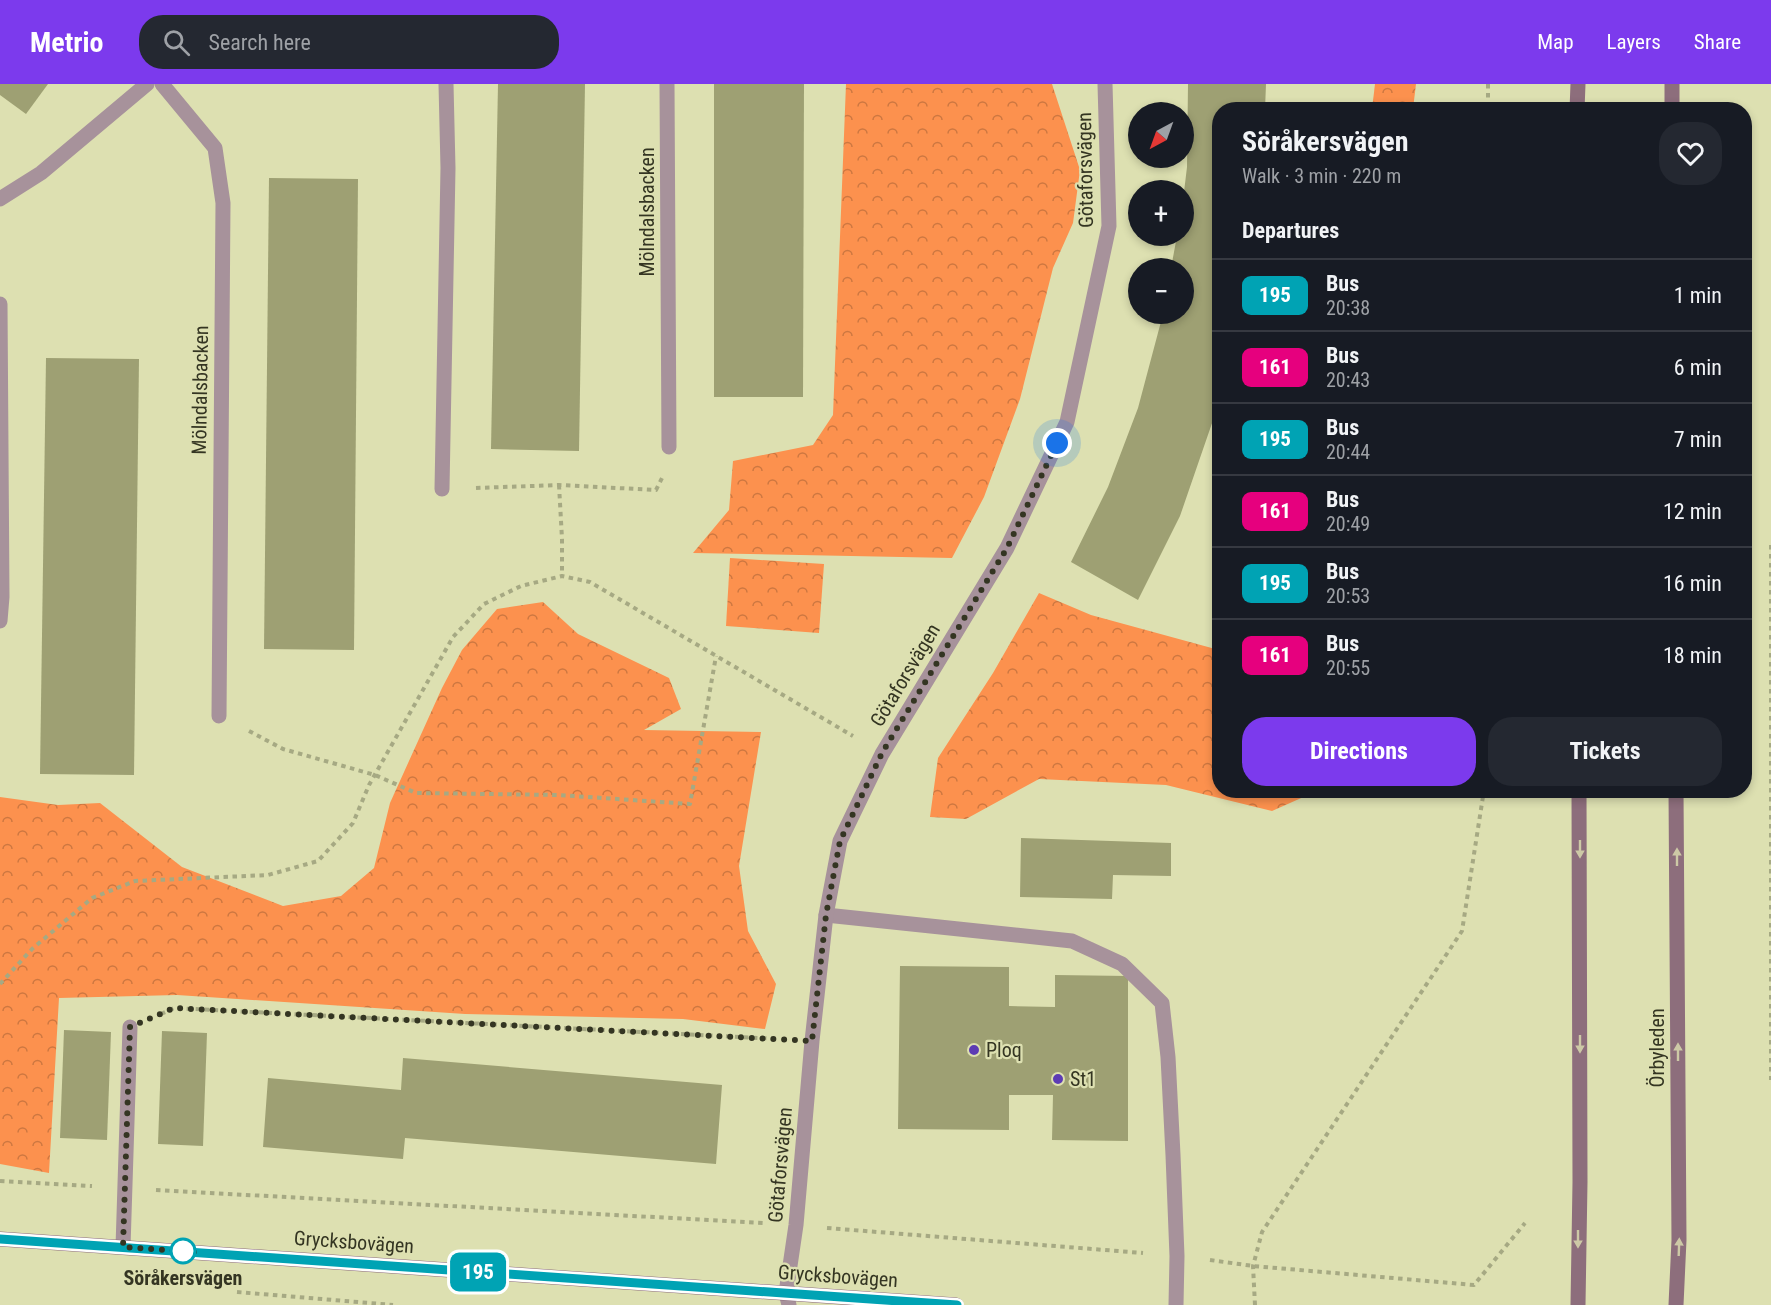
<!DOCTYPE html>
<meta charset="utf-8">
<style>
:root{--surface:#171b24;--page:#242831;--text:#f1f3f6;--muted:#9ea1a6;--line:#363941;--accent:#7c3aed}
body{margin:0;font-family:"Roboto Condensed",sans-serif;background:var(--page);color:var(--text);height:100vh;display:flex;flex-direction:column;font-size:22px;white-space:nowrap}
*{box-sizing:border-box;margin:0}
p{font-size:20px;color:var(--muted)}
.icon{flex:none;width:33px;height:33px;fill:none;stroke:currentColor;stroke-width:2;stroke-linecap:round;stroke-linejoin:round}
.map{position:relative;flex:1;overflow:hidden}
.panel{position:absolute;left:1212px;top:18px;width:540px;height:696px;display:flex;flex-direction:column;background:var(--surface);border-radius:24px;box-shadow:0 3px 9px #0003}
.panel>*{flex:none}
.badge{padding:0 12px;border-radius:9px;font-size:21px;line-height:39px}
.needle{width:39px;rotate:221deg}
.buttons{position:absolute;left:1128px;top:18px;display:grid;gap:12px}
.buttons a{display:grid;place-items:center;width:66px;height:66px;border-radius:50%;background:var(--surface);box-shadow:0 3px 9px #0003;font-size:30px}
.you{position:absolute;width:30px;height:30px;margin:-15px;border:4px solid #fff;border-radius:50%;background:#1a73e8;box-shadow:0 0 0 9px #1a73e833}
.map>.badge{position:absolute;translate:-50% -50%;box-shadow:0 0 0 3px #fff}
h2{padding:0 30px;font-size:22px;line-height:54px}
.round{display:grid;place-items:center;flex:none;width:63px;height:63px;border-radius:24px;background:var(--page)}
.head{display:flex;align-items:center;justify-content:space-between;height:102px;padding:0 30px}
h1{font-size:28px;font-weight:700;line-height:45px}
.action{display:flex;gap:12px;margin-top:auto;padding:12px 30px}
.action a{flex:1;height:69px;border-radius:24px;background:var(--accent);color:#fff;font-size:24px;font-weight:700;line-height:69px;text-align:center}
.action a+a{background:var(--page);color:var(--text)}
ul{padding:0;list-style:none}
li{display:flex;align-items:center;gap:18px;height:72px;padding:0 30px;border-top:2px solid var(--line)}
li div{flex:1}
li b{display:block;font-size:22px}
li em{font-style:normal}
li .badge{min-width:66px;font-weight:700;text-align:center}
header{display:flex;align-items:center;gap:36px;box-sizing:border-box;height:84px;padding:0 30px;background:var(--accent);color:#fff}
header strong{font-size:28px}
nav{display:flex;gap:33px;margin-inline-start:auto;font-size:21px}
.search{width:420px;height:54px;background:var(--page);display:flex;align-items:center;gap:15px;box-sizing:border-box;padding:0 21px;border-radius:24px;color:var(--muted);font-size:22px}
.map>svg:first-child{display:block}
.forest{fill:url(#forest-crowns)}
.building{fill:#9ea073}
.lines{fill:none;stroke-linecap:round;stroke-linejoin:round}
.path{stroke:#a6a983;stroke-width:4;stroke-dasharray:4.5 4.5;stroke-linecap:butt}
.lane{stroke:#a7929b;stroke-width:15}
.street{stroke:#a7929b;stroke-width:15}
.secondary{stroke:#8d6e7c;stroke-width:15}
.oneway{fill:#cdc9a6}
.line-casing{stroke:#fff;stroke-width:14}
.line{stroke:#00a3b4;stroke-width:9}
.walk{stroke:#343522;stroke-width:6;stroke-dasharray:0 10.8}
.poi-dot{fill:#5d3cb4;stroke:#dde0b1;stroke-width:2}
.stop-dot{fill:#fff;stroke:#00a3b4;stroke-width:3}
.labels{text-anchor:middle;stroke-width:4.5;stroke-linejoin:round;paint-order:stroke}
.street-label{font-size:20px;fill:#343522;stroke:#dde0b1}
.poi-label{font-size:20px;fill:#343522;stroke:#dde0b1;text-anchor:start}
.stop-label{font-size:20px;font-weight:bold;fill:#343522;stroke:#dde0b1}
</style>
<header>
<strong>Metrio</strong>
<div class="search"><svg class="icon" aria-label="search" viewBox="0 0 24 24"><circle cx="10" cy="10" r="6"/><path d="M15 15l6 6"/></svg>Search here</div>
<nav><a>Map</a><a>Layers</a><a>Share</a></nav>
</header>
<div class="map">
<svg width="1771" height="1221" viewBox="0 0 1771 1221">
<defs>
<pattern id="forest-crowns" width="20" height="18" patternUnits="userSpaceOnUse" patternTransform="scale(1.5)"><rect width="20" height="18" fill="#fc914e"/><path d="M2 6a3 3 0 1 1 6 0M12 15a3 3 0 1 1 6 0" fill="none" stroke="#cd7740"/></pattern>
</defs>
<rect width="100%" height="100%" fill="#dde0b1"/>
<g class="forest">
<path d="M846 0H1052L1080 86 1073 139 1053 184 1020 315 984 413 952 474 693 469 729 426 733 377 813 361 833 331Z"/>
<path d="M1375 0H1416L1413 25H1372Z"/>
<path d="M730 474 824 480 819 549 726 542Z"/>
<path d="M1039 509 1091 531 1219 566 1220 706 1317 707 1272 727 1166 701 1039 695 966 735 930 733 938 674 993 589Z"/>
<path d="M543 518 578 550 669 594 681 625 644 646 761 648 739 782 748 847 776 900 765 945 683 935 465 930 177 911 59 914 49 1089 0 1080V713L58 721 100 719 182 783 283 822 341 812 374 784 390 719 442 604 462 566 497 525Z"/>
</g>
<g class="building">
<path d="M0 0H48L26 30 0 11Z"/>
<path d="M498 0H585L579 367 491 365Z"/>
<path d="M714 0H804L803 313H714Z"/>
<path d="M1188 0H1266L1265 26H1220V316L1180 432 1138 516 1071 478 1108 403 1138 324 1163 230H1184V184H1171L1177 152H1184V108L1187 83Z"/>
<path d="M269 94 358 95 354 566 264 565Z"/>
<path d="M46 274 139 275 134 691 40 690Z"/>
<path d="M1021 754 1171 759V792L1113 791 1112 815 1020 813Z"/>
<path d="M900 882 1009 883V922L1055 923V891L1128 892V1057L1052 1056 1053 1011H1009V1046L898 1045Z"/>
<path d="M64 946 111 948 107 1056 60 1054Z"/>
<path d="M162 947 207 949 203 1062 158 1060Z"/>
<path d="M403 974 722 1001 716 1080 405 1054 403 1075 263 1063 268 994 401 1006Z"/>
</g>
<g class="lines">
<g class="path">
<path d="M1488 0V26"/>
<path d="M559 401 562 455V492"/>
<path d="M476 404 559 401 656 406 662 394"/>
<path d="M1771 461V996"/>
<path d="M249 647 283 665 375 691 416 709 559 711 690 720 716 572"/>
<path d="M0 900 32 865 92 814 135 797 268 791 318 777 353 739 369 701 453 553 484 520 521 502 562 492 590 498 853 652"/>
<path d="M161 930 174 924 779 955"/>
<path d="M0 1097 92 1102"/>
<path d="M156 1106 763 1139"/>
<path d="M827 1144 1143 1169"/>
<path d="M1210 1176 1253 1182 1474 1201 1525 1139"/>
<path d="M237 1208 393 1221"/>
<path d="M1255 1221 1253 1182 1262 1148 1462 847 1484 706"/>
</g>
<g class="lane">
<path d="M162 0 215 64 223 119 219 632"/>
<path d="M667 0 669 363"/>
<path d="M0 220 2 513 0 537"/>
<path d="M442 405 448 84 446 0"/>
<path d="M826 831 1072 857 1122 880 1162 919 1168 973 1173 1071 1177 1172 1176 1221"/>
<path d="M123 1163 130 943"/>
</g>
<g class="street">
<path d="M0 115 41 89 147 0"/>
<path d="M789 1221 786 1209 796 1141 812 957 826 831 840 757 882 670 1007 464 1067 338 1109 142 1105 0"/>
</g>
<g class="secondary">
<path d="M1672 0V26"/>
<path d="M1577 26 1578 0"/>
<path d="M0 1155 956 1221"/>
<path d="M1578 1221 1580 1098 1579 706"/>
<path d="M1676 1221 1679 1156 1676 706"/>
</g>
</g>
<defs><path id="oneway-solid" d="M-6-.8H1V-3.2L6.5 0L1 3.2V.8H-6Z" transform="scale(1.5)"/></defs>
<g class="oneway">
<use href="#oneway-solid" transform="translate(1580 765) rotate(90)"/>
<use href="#oneway-solid" transform="translate(1677 773) rotate(-90)"/>
<use href="#oneway-solid" transform="translate(1580 960) rotate(90)"/>
<use href="#oneway-solid" transform="translate(1678 968) rotate(-90)"/>
<use href="#oneway-solid" transform="translate(1578 1155) rotate(90)"/>
<use href="#oneway-solid" transform="translate(1679 1163) rotate(-88)"/>
</g>
<g class="lines">
<g class="line-casing">
<path id="line" d="M0 1155 957 1221"/>
</g>
<use href="#line" class="line"/>
<path class="walk" d="M183 1167 194 1168 123 1163 130 943 174 924 812 957 826 831 840 757 882 669 1007 464 1057 359"/>
</g>
<g class="poi-dot">
<circle cx="974" cy="966" r="6"/>
<circle cx="1058" cy="995" r="6"/>
</g>
<circle class="stop-dot" cx="183" cy="1167" r="12"/>
<g class="labels">
<g class="street-label">
<text transform="translate(1085 86) rotate(-91)" y="7">Götaforsvägen</text>
<text transform="translate(647 128) rotate(-90)" y="7">Mölndalsbacken</text>
<text transform="translate(200 306) rotate(-89)" y="7">Mölndalsbacken</text>
<text transform="translate(905 591) rotate(-59)" y="7">Götaforsvägen</text>
<text transform="translate(1657 964) rotate(-90)" y="7">Örbyleden</text>
<text transform="translate(780 1081) rotate(-85)" y="7">Götaforsvägen</text>
<text transform="translate(354 1158) rotate(4)" y="7">Grycksbovägen</text>
<text transform="translate(838 1192) rotate(4)" y="7">Grycksbovägen</text>
</g>
<g class="poi-label">
<text x="986" y="973">Ploq</text>
<text x="1070" y="1002">St1</text>
</g>
<g class="stop-label">
<text x="183" y="1201">Söråkersvägen</text>
</g>
</g>
</svg>
<div class="buttons">
<a><svg class="needle" viewBox="-14 -14 28 28"><path d="M0-13l5 13h-10z" fill="#e53935"/><path d="M0 13l5-13h-10z" fill="#9ea1a6"/></svg></a>
<a>+</a>
<a>−</a>
</div>
<div class="you" style="left:1057px;top:359px"></div>
<b class="badge" style="left:478px;top:1188px;background:#00a3b4;color:#fff">195</b>
<section class="panel">
<div class="head"><div><h1>Söråkersvägen</h1><p>Walk · 3 min · 220 m</p></div><a class="round"><svg class="icon" aria-label="heart" viewBox="0 0 24 24"><path d="M12 20l-8-8c-3-5 5-10 8-4 3-6 11-1 8 4z"/></svg></a></div>
<h2>Departures</h2>
<ul>
<li><span class="badge" style="background:#00a3b4;color:#fff">195</span><div><b>Bus</b><p>20:38</p></div><em>1 min</em></li>
<li><span class="badge" style="background:#e6007e;color:#fff">161</span><div><b>Bus</b><p>20:43</p></div><em>6 min</em></li>
<li><span class="badge" style="background:#00a3b4;color:#fff">195</span><div><b>Bus</b><p>20:44</p></div><em>7 min</em></li>
<li><span class="badge" style="background:#e6007e;color:#fff">161</span><div><b>Bus</b><p>20:49</p></div><em>12 min</em></li>
<li><span class="badge" style="background:#00a3b4;color:#fff">195</span><div><b>Bus</b><p>20:53</p></div><em>16 min</em></li>
<li><span class="badge" style="background:#e6007e;color:#fff">161</span><div><b>Bus</b><p>20:55</p></div><em>18 min</em></li>
</ul>
<div class="action"><a>Directions</a><a>Tickets</a></div>
</section>
</div>
